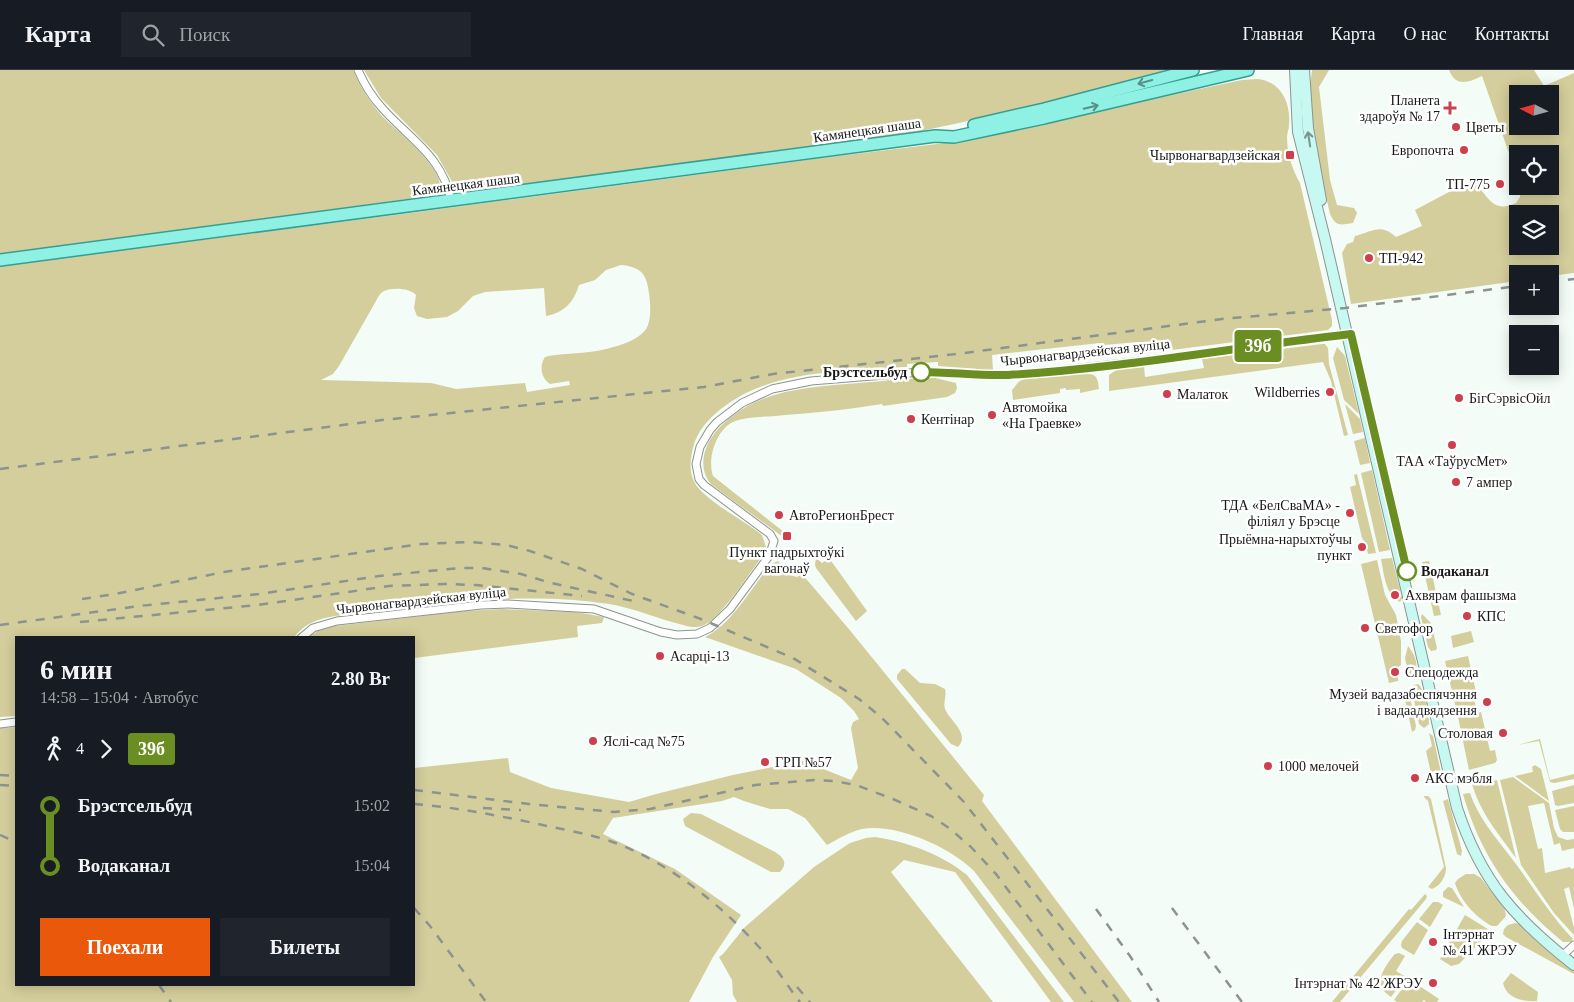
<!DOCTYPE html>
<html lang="ru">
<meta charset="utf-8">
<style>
:root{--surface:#171b24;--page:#20242c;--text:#f1f3f6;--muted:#9ea1a6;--line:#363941;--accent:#ea580c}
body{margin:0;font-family:Georgia,serif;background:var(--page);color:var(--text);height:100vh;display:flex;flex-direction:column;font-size:19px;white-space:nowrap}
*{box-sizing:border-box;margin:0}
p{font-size:16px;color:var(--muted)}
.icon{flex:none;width:28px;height:28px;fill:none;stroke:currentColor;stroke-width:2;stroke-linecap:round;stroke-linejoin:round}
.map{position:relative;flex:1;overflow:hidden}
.side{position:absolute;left:15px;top:566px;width:400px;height:350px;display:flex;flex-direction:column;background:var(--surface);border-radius:0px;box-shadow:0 2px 12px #0003}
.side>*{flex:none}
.badge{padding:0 10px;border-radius:4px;font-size:18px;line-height:32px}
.needle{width:32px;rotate:276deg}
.controls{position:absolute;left:1509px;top:15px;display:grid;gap:10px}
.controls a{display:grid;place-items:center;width:50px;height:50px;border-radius:0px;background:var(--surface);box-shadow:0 2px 12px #0003;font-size:25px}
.map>.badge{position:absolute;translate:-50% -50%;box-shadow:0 0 0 2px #fff}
.legs{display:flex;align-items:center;gap:8px;height:55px;padding:0 25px;font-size:16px}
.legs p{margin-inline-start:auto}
.headline{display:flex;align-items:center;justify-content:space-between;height:85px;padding:0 25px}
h1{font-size:28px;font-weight:600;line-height:38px}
.action{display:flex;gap:10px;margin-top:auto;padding:10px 25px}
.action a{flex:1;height:58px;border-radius:0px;background:var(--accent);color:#fff;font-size:20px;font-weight:600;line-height:58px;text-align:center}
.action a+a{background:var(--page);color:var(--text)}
ul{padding:0 25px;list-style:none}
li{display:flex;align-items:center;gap:18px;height:60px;font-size:19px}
li i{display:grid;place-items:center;width:8px;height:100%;margin:0 6px;background:currentColor}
li i::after{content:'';width:12px;height:12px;margin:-6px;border:4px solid;border-radius:50%;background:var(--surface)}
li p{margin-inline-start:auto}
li:first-child i{background:linear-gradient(#0000 50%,currentColor 0)}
li:last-child i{background:linear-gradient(currentColor 50%,#0000 0)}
header{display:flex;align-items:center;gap:30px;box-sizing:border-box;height:70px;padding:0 25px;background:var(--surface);border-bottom:1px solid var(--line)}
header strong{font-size:24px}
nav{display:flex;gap:28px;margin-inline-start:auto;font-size:18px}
.search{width:350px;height:45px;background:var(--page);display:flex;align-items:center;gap:12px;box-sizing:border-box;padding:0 18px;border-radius:0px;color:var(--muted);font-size:19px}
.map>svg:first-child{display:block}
.green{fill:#d4ce9c;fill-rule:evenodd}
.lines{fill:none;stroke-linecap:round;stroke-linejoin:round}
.street-casing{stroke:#8d948f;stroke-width:9}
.secondary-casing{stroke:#8d948f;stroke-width:12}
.primary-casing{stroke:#349e91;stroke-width:14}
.street{stroke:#fff;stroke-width:7}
.secondary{stroke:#c7f8f2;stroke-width:10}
.primary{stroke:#8ff0e4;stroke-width:11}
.rail{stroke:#8d938f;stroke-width:2.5;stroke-dasharray:9 9;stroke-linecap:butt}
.oneway{stroke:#598f88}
.oneway2{stroke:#77948f}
.line-1-casing{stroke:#fff;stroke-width:11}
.line-1{stroke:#6b8e23;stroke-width:8}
.poi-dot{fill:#ce3e4c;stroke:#fff;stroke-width:2}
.stop-1-dot{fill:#fff;stroke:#6b8e23;stroke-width:2.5}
.labels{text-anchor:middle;stroke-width:5;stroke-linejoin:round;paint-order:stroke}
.poi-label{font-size:14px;fill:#161917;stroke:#fff;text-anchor:start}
.street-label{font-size:14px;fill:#161917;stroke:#fff}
.stop-label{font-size:14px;font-weight:bold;fill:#161917;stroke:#fff;text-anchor:end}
</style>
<header>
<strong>Карта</strong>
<div class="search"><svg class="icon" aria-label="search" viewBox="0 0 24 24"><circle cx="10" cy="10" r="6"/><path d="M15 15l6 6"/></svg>Поиск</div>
<nav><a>Главная</a><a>Карта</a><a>О нас</a><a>Контакты</a></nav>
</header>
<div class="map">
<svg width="1574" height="932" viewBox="0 0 1574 932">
<rect width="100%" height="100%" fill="#f3fcf6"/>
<g class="green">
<path d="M0 0H353C360 17 370 32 382 46 392 57 467 116 430 126L0 184Z"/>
<path d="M364 0H1164L1156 4C1060 29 964 55 866 71L465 122 455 117 437 85 381 28Z"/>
<path d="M1312 0H1329L1319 17 1330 110 1337 135 1354 138 1357 143 1353 153C1340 155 1336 157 1330 144L1314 73 1310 17Z"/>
<path d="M1449 0H1534L1544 16 1574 3V203L1550 206V204H1518L1517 211 1351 234 1342 183 1347 174 1353 172 1355 166C1373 161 1381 153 1396 167L1422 156 1415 140 1449 122 1475 114C1489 126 1492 144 1516 133L1520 127 1521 116H1550V84H1518L1517 106 1482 6C1469 12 1456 18 1449 0ZM1518 24H1550V56H1518ZM1518 144H1550V176H1518Z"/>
<path d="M1257 9C1281 11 1291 33 1289 55 1289 59 1287 63 1287 67 1287 83 1292 99 1300 113L1332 250V256L1328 260 1140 284 1138 272 1104 275 1105 287 1102 288 1100 273 992 285 993 300 938 296V292L907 294V297C843 302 766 298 715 344 706 352 698 362 694 374 690 388 688 403 696 415 708 432 745 451 762 465L766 477 762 487C749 503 721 549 702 556 696 558 689 557 683 555 658 549 634 538 609 534 518 520 426 536 335 546 318 549 305 553 294 567L16 568V646L0 647V196L425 141 821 88 945 73 1242 10ZM621 195C634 196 644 200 647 213 650 225 652 244 648 255 642 274 597 282 579 283 569 284 555 284 545 287 539 296 541 308 550 314L569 311 570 315 527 322 525 313 456 319 431 313 321 310 333 304 339 296 376 231C378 227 380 223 384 221 393 217 410 218 416 225L414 238 417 246 427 249 447 247 458 241 473 226 485 222 544 218 546 246C564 243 574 232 579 215L595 210 606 200Z"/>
<path d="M1322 274H1325L1328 278 1329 294 1348 365 1344 366 1331 311 1323 292 1109 321V305L1116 300 1144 296 1145 307 1204 298 1202 289Z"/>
<path d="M1337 277 1345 286 1359 344 1344 330 1333 288Z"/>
<path d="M1090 304C1098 305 1098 312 1099 319L1080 323V319L1066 320V318L1060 319V323L1013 330 1012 320C1015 317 1017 313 1020 311 1034 303 1073 305 1090 304Z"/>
<path d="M935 308 956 313 957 318 955 323 947 327 883 336 882 334C846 340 810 343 775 346 763 347 743 347 733 352 716 360 707 389 713 406L794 470H789L783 467 712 415C702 405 701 389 707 376 712 364 721 355 731 347 768 318 814 317 859 313 884 311 910 308 935 308Z"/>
<path d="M1345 334 1360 349 1363 362 1353 364Z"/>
<path d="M1365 368 1370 393 1360 395 1354 371Z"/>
<path d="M1372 400 1390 480 1379 482 1361 403Z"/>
<path d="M1357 404 1376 483 1368 484 1365 472 1362 468 1350 417 1356 415 1354 405Z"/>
<path d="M816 488 822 493 829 488 867 541 856 551 816 498 815 495Z"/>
<path d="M1392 488 1402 528 1400 532C1385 524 1384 504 1381 489Z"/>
<path d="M1377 490 1385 525 1396 545 1401 571V595L1398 597 1400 605H1398V611L1389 613 1361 494Z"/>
<path d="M778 491 793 506 797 507 802 504 848 558 984 725 982 731 1132 932H1074L974 801C950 777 896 753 862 759 849 762 838 769 827 775L805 748 788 739H770L744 731 734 727 722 731 613 748 603 764 675 799 741 845 713 887 689 932H0V658L16 657V915H414V698L508 688 510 702 551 718 629 732 656 724 733 705 803 691 851 710 858 698 851 658 853 652 859 649 854 641 841 628 796 599 705 567C732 554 752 517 771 494Z"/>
<path d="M1429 491 1441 545 1434 546 1422 492Z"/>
<path d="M502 539 576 542 604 547 602 553 577 556 578 567 414 588V568L308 567 318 561 335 556 464 541Z"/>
<path d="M1422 544 1431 553 1437 578 1436 580 1431 581 1428 577 1421 547Z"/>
<path d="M1471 561 1474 572 1453 578 1451 566Z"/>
<path d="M1408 576C1414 583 1419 594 1415 603L1409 607 1405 588Z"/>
<path d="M1468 586 1476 622 1473 623 1476 638 1457 643 1445 591Z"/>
<path d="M902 599H905L920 613 935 614 945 619C947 626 943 632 945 639 949 650 971 664 958 677L951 674 897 609V605Z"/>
<path d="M1418 614C1425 619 1429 645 1429 654L1424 658 1419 654 1412 620 1414 615Z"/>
<path d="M1403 620H1407L1409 622 1416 656 1415 660 1412 662Z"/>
<path d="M1481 642 1490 681 1495 680 1497 690 1495 693 1469 700 1458 647Z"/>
<path d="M1429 663 1433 666 1442 707V712L1439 715 1433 712 1426 681 1432 676Z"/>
<path d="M1540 669 1550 710 1574 704V709L1554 713 1550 712 1539 671 1518 675Z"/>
<path d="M1535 695 1541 699 1549 731 1515 706 1533 702 1532 697Z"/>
<path d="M1470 706 1476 707 1480 714 1497 710 1516 788C1497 762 1477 739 1470 706Z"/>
<path d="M1513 707 1549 733 1554 758 1558 767 1567 770 1574 769V778L1562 781 1560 773 1554 775 1544 733 1528 736 1538 779 1542 778 1545 803 1570 797 1571 799 1574 798V838L1569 817 1564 819 1574 858V865L1554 843 1521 795 1500 710Z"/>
<path d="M1574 715V733L1558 736 1555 735 1552 721Z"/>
<path d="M1470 723C1479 750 1499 771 1516 794 1535 820 1551 846 1573 869L1571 872H1563C1513 831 1481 787 1463 724Z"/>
<path d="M1428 726 1431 729 1446 798C1446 807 1440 816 1432 819L1428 817 1444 797 1428 731 1424 727V726Z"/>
<path d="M1448 729 1462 781 1461 786 1457 784 1443 731Z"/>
<path d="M1574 736V762H1563L1560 759 1555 740Z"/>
<path d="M691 743 701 744 775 782C784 788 788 793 780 802H771L685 756 683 749Z"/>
<path d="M875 767C908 772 941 784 967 805L1064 932H1051L955 802 904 790 891 802 993 932H737L733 925 732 910 719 887 723 884 745 857 814 797 850 773 866 768Z"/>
<path d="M1466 804H1474L1481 808 1505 840 1506 846 1497 856H1492C1476 848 1460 830 1455 813L1458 809Z"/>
<path d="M1448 817 1452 818 1464 837 1443 827V822Z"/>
<path d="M1425 824 1427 826 1426 829 1340 932H1332L1409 839 1411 840Z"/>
<path d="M1433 832H1438L1443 835 1430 857 1419 849Z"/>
<path d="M1465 845 1491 861 1459 894 1451 896 1440 889Z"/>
<path d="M1417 852 1428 860 1414 885 1402 878 1401 875 1402 871Z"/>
<path d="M1515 853 1520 854 1574 899V904L1506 867 1503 864 1504 859 1508 855Z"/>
<path d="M1399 883 1405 886 1396 901 1406 907 1391 927C1388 925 1384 922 1382 918 1376 908 1388 892 1395 884Z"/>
<path d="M1511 903 1538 922 1537 931C1523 932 1506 928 1503 913Z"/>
<path d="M1409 909 1439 929 1437 932H1426L1424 930 1422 932H1397L1394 930Z"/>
</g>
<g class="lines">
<g class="street-casing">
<g id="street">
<path d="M358 0C364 14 372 27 383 39 411 70 443 87 451 131"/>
<path d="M301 568 313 558 337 551 481 535 508 534 594 539 661 562 677 565 697 564 710 558 730 539 769 486 774 471 770 464 704 415 699 409 696 394 700 377 710 360 717 352 742 333 772 319 811 311 921 302 1006 305 1036 303 1143 291 1350 264"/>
<path d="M0 654 16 652"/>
<path d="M1562 886 1574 875"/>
</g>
</g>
<g class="secondary-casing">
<g id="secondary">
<path d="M1295 0 1298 62 1325 169 1457 738C1481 811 1514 848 1574 895"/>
<path d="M1304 0 1308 58 1321 130"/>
</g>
</g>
<g class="primary-casing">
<g id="primary">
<path d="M974 55 1044 39 1193 0"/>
<path d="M0 190 935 66 954 67 1044 48 1248 0"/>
</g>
</g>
<use href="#street" class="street"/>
<use href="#secondary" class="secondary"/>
<use href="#primary" class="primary"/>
<g class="rail">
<path d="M1550 212 1574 209"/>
<path d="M0 399 382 350 704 317 773 304 957 284 1222 249 1345 238 1518 216"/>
<path d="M82 529 115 524 224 502 421 474 470 472 506 475 530 481 582 499 632 524 701 549 793 588 859 629 881 647 964 732 1119 932"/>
<path d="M80 552 258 535 389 516 444 514 476 515 582 526"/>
<path d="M0 555 139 536 259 524 379 506 460 498H482L521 504 551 513 638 532"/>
<path d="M0 705 16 706"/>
<path d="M0 715 16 716"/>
<path d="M414 720 529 734 614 742 650 739 755 715 814 710 834 711 856 715 893 729 931 746 949 758 971 777 996 804 1092 932"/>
<path d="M414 734C454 737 494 745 534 753 563 760 595 764 623 776 674 797 722 836 759 877 774 894 786 914 800 932"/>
<path d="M483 738 521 740"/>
<path d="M0 765 16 772"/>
<path d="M414 838 430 856 486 932"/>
<path d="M1172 838 1242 932"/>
<path d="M1096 839 1130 886 1159 932"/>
<path d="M159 915 171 932"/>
<path d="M797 917 810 932"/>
</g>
</g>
<defs><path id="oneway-shaft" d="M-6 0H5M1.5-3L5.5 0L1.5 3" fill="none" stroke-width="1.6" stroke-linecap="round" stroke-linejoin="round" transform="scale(1.25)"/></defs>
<g class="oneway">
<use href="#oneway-shaft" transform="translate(1145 12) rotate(165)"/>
<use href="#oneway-shaft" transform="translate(1091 37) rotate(-13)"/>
</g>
<use class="oneway2" href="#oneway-shaft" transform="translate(1309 69) rotate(-99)"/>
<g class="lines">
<g class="line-1-casing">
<path id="line-1" d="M921 302C950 302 979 306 1008 305 1123 298 1237 277 1351 264L1407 501"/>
</g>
<use href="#line-1" class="line-1"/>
</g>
<g class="poi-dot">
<path d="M1447.5 30.5h5v5h5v5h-5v5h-5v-5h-5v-5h5z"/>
<circle cx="1456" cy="57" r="5"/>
<circle cx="1464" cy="80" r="5"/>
<rect x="1285" y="80" width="10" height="10" rx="2.5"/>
<circle cx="1500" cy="114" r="5"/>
<circle cx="1369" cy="188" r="5"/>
<circle cx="1330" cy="322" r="5"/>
<circle cx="1167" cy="324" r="5"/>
<circle cx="1459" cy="328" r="5"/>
<circle cx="992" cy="345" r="5"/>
<circle cx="911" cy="349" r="5"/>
<circle cx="1452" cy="375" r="5"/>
<circle cx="1456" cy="412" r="5"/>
<circle cx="1350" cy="443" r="5"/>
<circle cx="779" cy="445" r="5"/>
<rect x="782" y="461" width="10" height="10" rx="2.5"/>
<circle cx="1362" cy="477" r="5"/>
<circle cx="1395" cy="525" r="5"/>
<circle cx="1467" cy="546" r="5"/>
<circle cx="1365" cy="558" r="5"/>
<circle cx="660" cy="586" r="5"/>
<circle cx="1395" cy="602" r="5"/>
<circle cx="1487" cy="632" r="5"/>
<circle cx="1503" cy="663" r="5"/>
<circle cx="593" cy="671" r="5"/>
<circle cx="765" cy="692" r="5"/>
<circle cx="1268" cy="696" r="5"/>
<circle cx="1415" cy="708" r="5"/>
<circle cx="1433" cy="872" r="5"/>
<circle cx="1433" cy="913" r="5"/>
</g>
<g class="stop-1-dot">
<circle cx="921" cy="302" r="9"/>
<circle cx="1407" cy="501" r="9"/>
</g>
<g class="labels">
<g class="poi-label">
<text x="1440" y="35" text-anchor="end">Планета<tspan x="1440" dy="16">здароўя № 17</tspan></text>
<text x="1466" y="62">Цветы</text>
<text x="1454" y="85" text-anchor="end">Европочта</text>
<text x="1280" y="90" text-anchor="end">Чырвонагвардзейская</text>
<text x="1490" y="119" text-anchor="end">ТП-775</text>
<text x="1379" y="193">ТП-942</text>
<text x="1320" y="327" text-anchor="end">Wildberries</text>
<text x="1177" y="329">Малаток</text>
<text x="1469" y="333">БігСэрвісОйл</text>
<text x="1002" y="342">Автомойка<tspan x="1002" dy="16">«На Граевке»</tspan></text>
<text x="921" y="354">Кентінар</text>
<text x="1452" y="396" text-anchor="middle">ТАА «ТаўрусМет»</text>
<text x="1466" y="417">7 ампер</text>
<text x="1340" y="440" text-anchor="end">ТДА «БелСваМА» -<tspan x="1340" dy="16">філіял у Брэсце</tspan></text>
<text x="789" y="450">АвтоРегионБрест</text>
<text x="1352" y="474" text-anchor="end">Прыёмна-нарыхтоўчы<tspan x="1352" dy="16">пункт</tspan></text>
<text x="787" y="487" text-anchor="middle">Пункт падрыхтоўкі<tspan x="787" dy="16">вагонаў</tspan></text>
<text x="1405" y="530">Ахвярам фашызма</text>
<text x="1477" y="551">КПС</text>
<text x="1375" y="563">Светофор</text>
<text x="670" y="591">Асарці-13</text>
<text x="1405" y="607">Спецодежда</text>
<text x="1477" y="629" text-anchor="end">Музей вадазабеспячэння<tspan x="1477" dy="16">і вадаадвядзення</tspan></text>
<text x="1493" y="668" text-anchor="end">Столовая</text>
<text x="603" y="676">Яслі-сад №75</text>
<text x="775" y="697">ГРП №57</text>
<text x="1278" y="701">1000 мелочей</text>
<text x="1425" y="713">АКС мэбля</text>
<text x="1443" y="869">Інтэрнат<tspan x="1443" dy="16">№ 41 ЖРЭУ</tspan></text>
<text x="1423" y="918" text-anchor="end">Інтэрнат № 42 ЖРЭУ</text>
</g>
<g class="street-label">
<text transform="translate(867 60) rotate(-8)" y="5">Камянецкая шаша</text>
<text transform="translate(466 114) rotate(-7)" y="5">Камянецкая шаша</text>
<text transform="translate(1085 282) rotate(-6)" y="5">Чырвонагвардзейская вуліца</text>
<text transform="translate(421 530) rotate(-6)" y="5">Чырвонагвардзейская вуліца</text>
</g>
<g class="stop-label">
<text x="907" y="307">Брэстсельбуд</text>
<text x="1421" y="506" text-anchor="start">Водаканал</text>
</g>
</g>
</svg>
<div class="controls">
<a><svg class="needle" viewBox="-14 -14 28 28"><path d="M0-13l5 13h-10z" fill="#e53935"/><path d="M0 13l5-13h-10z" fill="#9ea1a6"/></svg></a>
<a><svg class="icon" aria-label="locate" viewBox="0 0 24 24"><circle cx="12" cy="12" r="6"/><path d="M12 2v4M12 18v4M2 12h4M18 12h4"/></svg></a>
<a><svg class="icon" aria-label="layers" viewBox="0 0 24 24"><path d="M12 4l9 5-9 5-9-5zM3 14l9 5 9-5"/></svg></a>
<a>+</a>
<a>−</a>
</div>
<b class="badge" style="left:1258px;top:276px;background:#6b8e23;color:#fff">39б</b>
<section class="side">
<div class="headline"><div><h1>6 мин</h1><p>14:58 – 15:04 · Автобус</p></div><b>2.80 Br</b></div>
<div class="legs"><svg class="icon" aria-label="walk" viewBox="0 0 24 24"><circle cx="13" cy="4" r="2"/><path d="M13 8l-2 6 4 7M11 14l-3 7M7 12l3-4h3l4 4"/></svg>4<svg class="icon" aria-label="forward" viewBox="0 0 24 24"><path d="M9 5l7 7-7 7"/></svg><b class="badge" style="background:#6b8e23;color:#fff">39б</b></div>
<ul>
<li><i style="color:#6b8e23"></i><b>Брэстсельбуд</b><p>15:02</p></li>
<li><i style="color:#6b8e23"></i><b>Водаканал</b><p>15:04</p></li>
</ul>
<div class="action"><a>Поехали</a><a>Билеты</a></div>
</section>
</div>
